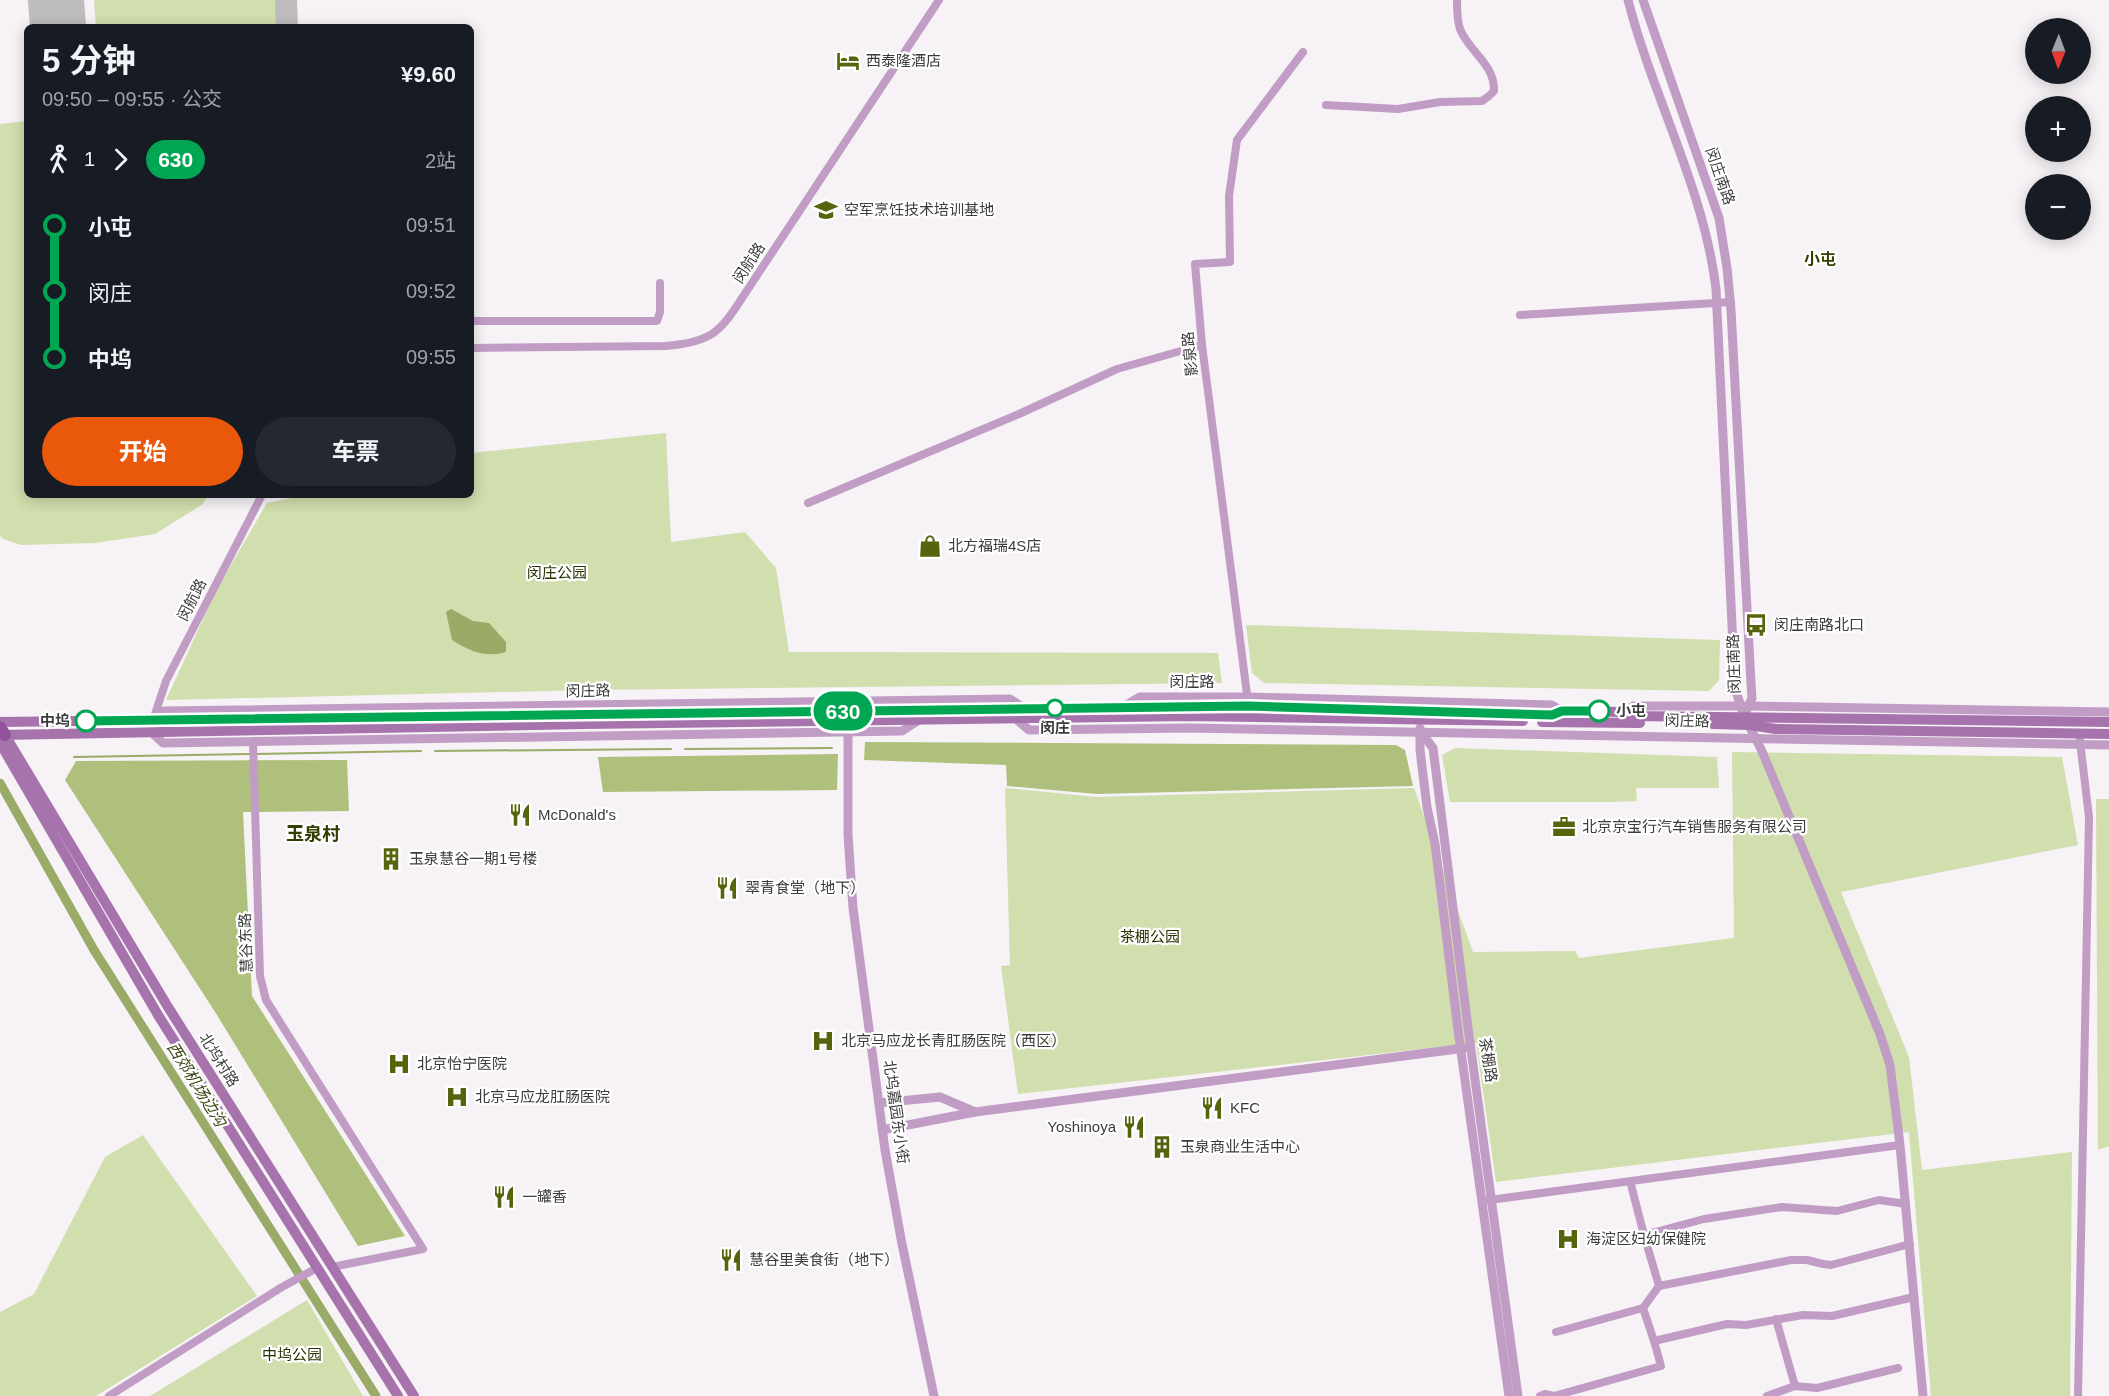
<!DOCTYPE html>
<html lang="zh">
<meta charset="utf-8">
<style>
:root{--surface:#171b24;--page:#242831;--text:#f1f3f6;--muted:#9ea1a6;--accent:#ea580c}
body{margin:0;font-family:Helvetica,"Noto Sans SC",sans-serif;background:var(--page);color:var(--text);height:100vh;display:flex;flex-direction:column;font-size:22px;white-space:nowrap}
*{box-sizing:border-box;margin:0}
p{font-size:20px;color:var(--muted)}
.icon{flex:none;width:33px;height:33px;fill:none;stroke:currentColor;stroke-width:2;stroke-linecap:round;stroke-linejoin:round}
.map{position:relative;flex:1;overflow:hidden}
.sheet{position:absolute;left:24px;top:24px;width:450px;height:474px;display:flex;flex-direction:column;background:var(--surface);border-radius:9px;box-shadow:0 3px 15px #0003}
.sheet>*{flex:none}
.badge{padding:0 12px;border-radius:20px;font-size:21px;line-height:39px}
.needle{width:39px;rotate:181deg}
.fabs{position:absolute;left:2025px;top:18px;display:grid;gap:12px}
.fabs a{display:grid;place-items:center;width:66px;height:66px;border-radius:50%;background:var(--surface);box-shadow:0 3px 15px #0003;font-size:30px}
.map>.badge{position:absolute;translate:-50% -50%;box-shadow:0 0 0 3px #fff}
.legs{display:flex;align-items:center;gap:9px;height:66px;padding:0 18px;font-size:20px}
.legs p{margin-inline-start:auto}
.overview{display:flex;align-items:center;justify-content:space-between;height:102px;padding:0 18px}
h1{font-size:33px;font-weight:700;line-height:45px}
.button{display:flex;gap:12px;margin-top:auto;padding:12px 18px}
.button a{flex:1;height:69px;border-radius:36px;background:var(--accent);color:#fff;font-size:24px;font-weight:700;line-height:69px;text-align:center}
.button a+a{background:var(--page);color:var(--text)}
ul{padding:0 18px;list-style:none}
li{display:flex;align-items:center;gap:21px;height:66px;font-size:22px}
li i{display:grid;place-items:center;width:9px;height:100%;margin:0 8px;background:currentColor}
li i::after{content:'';width:15px;height:15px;margin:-8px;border:4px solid;border-radius:50%;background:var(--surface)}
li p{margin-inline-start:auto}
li:first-child i{background:linear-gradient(#0000 50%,currentColor 0)}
li:last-child i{background:linear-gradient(currentColor 50%,#0000 0)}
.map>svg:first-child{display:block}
.green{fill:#d1dead}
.forest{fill:#afc07c}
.water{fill:#9aaa67}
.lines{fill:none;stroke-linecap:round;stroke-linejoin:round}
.stream{stroke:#9aaa67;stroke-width:2}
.canal{stroke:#9aaa67;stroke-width:9}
.taxiway{stroke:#bfbcbf;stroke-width:22}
.runway{stroke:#bfbcbf;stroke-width:56}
.minor{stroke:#c19dc5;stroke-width:8}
.tertiary{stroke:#c19dc5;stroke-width:9}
.secondary{stroke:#a673ad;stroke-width:10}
.primary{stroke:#93539c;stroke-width:12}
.line-1-casing{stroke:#fff;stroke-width:14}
.line-1{stroke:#00a651;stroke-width:9}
.stop-1-dot{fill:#fff;stroke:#00a651;stroke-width:3}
.labels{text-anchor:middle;stroke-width:4.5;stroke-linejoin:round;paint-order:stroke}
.poi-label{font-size:15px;fill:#3d3c3d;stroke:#fff;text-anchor:start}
.street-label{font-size:15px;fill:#3d3c3d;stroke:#fff}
.park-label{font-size:15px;fill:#2b3400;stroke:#fff}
.stop-label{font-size:15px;font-weight:bold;fill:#3d3c3d;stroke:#fff;text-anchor:start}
.neighbourhood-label{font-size:16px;font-weight:bold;fill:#333e01;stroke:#fff}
.water-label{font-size:16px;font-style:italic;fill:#3c4613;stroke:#fff}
.quarter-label{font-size:18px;font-weight:bold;fill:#333e01;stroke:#fff}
</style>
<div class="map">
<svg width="2109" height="1396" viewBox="0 0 2109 1396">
<rect width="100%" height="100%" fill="#f6f2f6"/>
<g class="green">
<path d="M94 0H279L280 27H96Z"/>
<path d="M27 121V495H208L203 504 155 534 95 543 21 545 3 539 0 536V124Z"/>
<path d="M666 433 671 542 745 532 776 568 789 652 1218 653 1222 683 588 690 166 700 216 591 267 503 307 495H471V453Z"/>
<path d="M1246 625 1720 640 1719 680 1709 691 1264 683 1252 673Z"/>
<path d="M1455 748 1717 757 1719 788H1636L1637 801 1613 802H1450L1442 755Z"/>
<path d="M1732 752 2062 757 2078 845 1841 892 1909 1057 1922 1170 2072 1152 2070 1396H1931L1909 1132 1496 1182 1476 1043 1018 1094 1001 966 1010 965 1005 788 1096 797 1414 788 1473 952 1575 951 1579 958 1734 938Z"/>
<path d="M2096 799H2109V1146L2098 1150Z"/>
<path d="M143 1135 257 1296 96 1396H0V1312L34 1294 105 1157Z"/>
<path d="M307 1300 363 1396H150Z"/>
</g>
<g class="forest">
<path d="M865 742 1396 745 1405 750 1413 786 1097 794 1007 786 1006 765 864 760Z"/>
<path d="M838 754 837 790 603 792 598 757Z"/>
<path d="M347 760 349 811 243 812 252 996 405 1236 358 1246 217 1015 65 780 76 761Z"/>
</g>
<path class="water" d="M451 609 473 621 489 623 506 642V652C486 658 469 651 452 640L446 612Z"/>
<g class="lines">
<g class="stream">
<path d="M685 749 832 748"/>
<path d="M435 751 671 749"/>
<path d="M256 754 421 751"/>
<path d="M74 757 250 754"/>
</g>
<path class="canal" d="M0 783 94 950 376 1396"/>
<path class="taxiway" d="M286 0 287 27"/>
<path class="runway" d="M56 0 58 27"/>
<g class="minor">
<path d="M1326 105 1398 109 1440 102 1482 101 1489 96 1494 91C1495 64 1469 52 1460 29 1457 20 1457 9 1457 0"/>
<path d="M1520 315 1731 302"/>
<path d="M471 321H657L660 312V283"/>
<path d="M471 348 665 346C718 342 722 328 750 286L939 0"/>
<path d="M808 503 1019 414 1117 369 1202 345"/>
<path d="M1248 702 1202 345 1195 264 1230 262 1229 196 1237 140 1303 52"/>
<path d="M153 720 166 681 262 495"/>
<path d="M253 741 260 976 266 1000 423 1249 332 1267"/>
<path d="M1630 1181 1644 1235 1704 1219 1782 1207 1837 1211 1879 1200 1906 1204"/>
<path d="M1482 1201 1900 1145"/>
<path d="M1644 1235 1659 1286"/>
<path d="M1643 1308 1654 1341 1727 1324 1746 1325 1803 1315 1832 1316 1914 1297"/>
<path d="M1776 1319 1795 1386"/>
<path d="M1556 1332 1643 1308 1659 1286 1791 1260H1807L1823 1264 1831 1265 1910 1244"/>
<path d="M109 1396 282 1287 317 1268"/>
<path d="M1540 1396 1545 1394 1554 1396 1661 1366 1654 1341"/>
<path d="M1767 1396 1795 1386 1817 1388 1898 1368"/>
<path d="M2078 1396 2089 817 2079 733"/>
</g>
<g class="tertiary">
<path d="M1628 0C1653 98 1704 188 1716 289L1735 688 1744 716 1761 749 1880 1034 1890 1065 1900 1145 1923 1396"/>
<path d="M1643 0 1719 218 1727 268 1731 310 1751 683 1752 698 1744 716"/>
<path d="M1123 707 1140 697H1248L1552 705 1562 711"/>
<path d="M1625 712 1633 706H1748L2109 712"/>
<path d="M1016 719 1029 730 1189 728 2109 745"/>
<path d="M153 720 163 711 1010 699 1024 708"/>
<path d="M848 728V835L853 908 885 1150 902 1244 934 1396"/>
<path d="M1420 728V750L1427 807 1435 844 1458 1030 1509 1396"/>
<path d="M1421 732 1433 748 1468 1028 1518 1396"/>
<path d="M152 733 163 743 902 731 919 720"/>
<path d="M879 1103 940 1097 975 1112"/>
<path d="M882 1130 975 1112 1465 1048"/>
</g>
<g class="secondary">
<path d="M0 722 1248 706 1552 715 1562 711 1625 712 1631 716 2109 722"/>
<path d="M1542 722 1640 723"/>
<path d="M1713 724 1749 725 1776 729 2109 734"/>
<path d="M0 735 585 724 1189 716 1523 721"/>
<path d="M5 735 168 1007 414 1396"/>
<path d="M0 743 158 1015 398 1396"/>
</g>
<path class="primary" d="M0 727 5 735"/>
</g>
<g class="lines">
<g class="line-1-casing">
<path id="line-1" d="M86 721 1248 706 1552 715 1562 711H1599"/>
</g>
<use href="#line-1" class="line-1"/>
</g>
<defs>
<g id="hotel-bare" transform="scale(1.8)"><path d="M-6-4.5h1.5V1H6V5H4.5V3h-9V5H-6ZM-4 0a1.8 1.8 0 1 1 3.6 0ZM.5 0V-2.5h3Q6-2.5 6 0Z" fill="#56650c" stroke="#fff" stroke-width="2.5" paint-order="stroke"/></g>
<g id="school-bare" transform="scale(1.8)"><path d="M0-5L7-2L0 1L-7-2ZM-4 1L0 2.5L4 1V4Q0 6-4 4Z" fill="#56650c" stroke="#fff" stroke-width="2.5" paint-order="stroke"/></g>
<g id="shop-bare" transform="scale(1.8)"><path d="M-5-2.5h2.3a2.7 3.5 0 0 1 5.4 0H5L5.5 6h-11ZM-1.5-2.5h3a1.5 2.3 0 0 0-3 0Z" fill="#56650c" stroke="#fff" stroke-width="2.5" paint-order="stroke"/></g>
<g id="bus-bare" transform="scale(1.8)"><path d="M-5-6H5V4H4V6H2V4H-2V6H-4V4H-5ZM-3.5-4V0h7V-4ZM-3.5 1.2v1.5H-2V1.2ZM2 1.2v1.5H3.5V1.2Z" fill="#56650c" stroke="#fff" stroke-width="2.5" paint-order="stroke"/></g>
<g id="restaurant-bare" transform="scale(1.8)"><path d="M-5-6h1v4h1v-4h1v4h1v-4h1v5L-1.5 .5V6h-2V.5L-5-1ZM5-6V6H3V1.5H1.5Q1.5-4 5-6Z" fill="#56650c" stroke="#fff" stroke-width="2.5" paint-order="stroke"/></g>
<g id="office-bare" transform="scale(1.8)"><path d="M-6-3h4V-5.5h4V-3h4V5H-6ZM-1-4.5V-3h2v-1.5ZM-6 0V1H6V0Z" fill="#56650c" stroke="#fff" stroke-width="2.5" paint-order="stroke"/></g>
<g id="building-bare" transform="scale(1.8)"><path d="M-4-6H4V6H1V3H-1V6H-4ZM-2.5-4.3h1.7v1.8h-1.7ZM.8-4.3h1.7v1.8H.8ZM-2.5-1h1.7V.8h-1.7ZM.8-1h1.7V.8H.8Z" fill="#56650c" stroke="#fff" stroke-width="2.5" paint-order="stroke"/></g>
<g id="hospital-bare" transform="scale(1.8)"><path d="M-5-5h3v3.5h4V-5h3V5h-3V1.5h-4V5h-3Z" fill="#56650c" stroke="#fff" stroke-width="2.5" paint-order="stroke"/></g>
</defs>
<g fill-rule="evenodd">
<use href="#hotel-bare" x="848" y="61"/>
<use href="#school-bare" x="826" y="210"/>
<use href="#shop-bare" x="930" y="546"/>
<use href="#bus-bare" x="1756" y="625"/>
<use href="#restaurant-bare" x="520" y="815"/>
<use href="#office-bare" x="1564" y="827"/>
<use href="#building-bare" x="391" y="859"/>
<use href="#restaurant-bare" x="727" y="888"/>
<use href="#hospital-bare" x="823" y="1041"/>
<use href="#hospital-bare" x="399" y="1064"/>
<use href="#hospital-bare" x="457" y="1097"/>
<use href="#restaurant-bare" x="1212" y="1108"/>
<use href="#restaurant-bare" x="1134" y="1127"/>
<use href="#building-bare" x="1162" y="1147"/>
<use href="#restaurant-bare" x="504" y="1197"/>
<use href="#hospital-bare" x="1568" y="1239"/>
<use href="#restaurant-bare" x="731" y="1260"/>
</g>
<g class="stop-1-dot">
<circle cx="1055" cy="708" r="8"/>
<circle cx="1599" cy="711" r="10"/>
<circle cx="86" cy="721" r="10"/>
</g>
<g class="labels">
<g class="poi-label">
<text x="866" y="66">西泰隆酒店</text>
<text x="844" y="215">空军烹饪技术培训基地</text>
<text x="948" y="551">北方福瑞4S店</text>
<text x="1774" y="630">闵庄南路北口</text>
<text x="538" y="820">McDonald's</text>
<text x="1582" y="832">北京京宝行汽车销售服务有限公司</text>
<text x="409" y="864">玉泉慧谷一期1号楼</text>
<text x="745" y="893">翠青食堂（地下）</text>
<text x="841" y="1046">北京马应龙长青肛肠医院（西区）</text>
<text x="417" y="1069">北京怡宁医院</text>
<text x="475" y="1102">北京马应龙肛肠医院</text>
<text x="1230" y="1113">KFC</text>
<text x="1116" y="1132" text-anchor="end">Yoshinoya</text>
<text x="1180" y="1152">玉泉商业生活中心</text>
<text x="522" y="1202">一罐香</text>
<text x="1586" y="1244">海淀区妇幼保健院</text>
<text x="749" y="1265">慧谷里美食街（地下）</text>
</g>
<g class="street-label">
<text transform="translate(1720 176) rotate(71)" y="5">闵庄南路</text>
<text transform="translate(749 263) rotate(-57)" y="5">闵航路</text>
<text transform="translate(1190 354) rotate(-96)" y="5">影泉路</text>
<text transform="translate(192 600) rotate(-63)" y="5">闵航路</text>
<text transform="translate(1734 664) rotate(-92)" y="5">闵庄南路</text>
<text x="1192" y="687">闵庄路</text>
<text transform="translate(588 691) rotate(-1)" y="5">闵庄路</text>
<text transform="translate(1687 721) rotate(1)" y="5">闵庄路</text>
<text transform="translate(246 943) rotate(-92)" y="5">慧谷东路</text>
<text transform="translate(219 1060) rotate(58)" y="5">北坞村路</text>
<text transform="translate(1488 1060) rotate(81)" y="5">茶棚路</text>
<text transform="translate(896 1112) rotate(82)" y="5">北坞嘉园东小街</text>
</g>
<g class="park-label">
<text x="557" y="578">闵庄公园</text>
<text x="1150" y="942">茶棚公园</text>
<text x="292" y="1360">中坞公园</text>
</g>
<g class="stop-label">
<text x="1616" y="716">小屯</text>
<text x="70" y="726" text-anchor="end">中坞</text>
<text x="1055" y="733" text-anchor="middle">闵庄</text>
</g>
<g class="neighbourhood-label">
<text x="1820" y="265">小屯</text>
</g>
<g class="water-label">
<text transform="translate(197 1084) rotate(58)" y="6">西郊机场边沟</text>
</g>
<g class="quarter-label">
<text x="313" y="840">玉泉村</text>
</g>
</g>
</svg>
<div class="fabs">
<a><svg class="needle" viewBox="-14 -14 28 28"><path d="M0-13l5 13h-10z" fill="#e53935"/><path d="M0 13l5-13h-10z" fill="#9ea1a6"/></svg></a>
<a>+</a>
<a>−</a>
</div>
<b class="badge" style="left:843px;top:711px;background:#00a651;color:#fff">630</b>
<section class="sheet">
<div class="overview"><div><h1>5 分钟</h1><p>09:50 – 09:55 · 公交</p></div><b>¥9.60</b></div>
<div class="legs"><svg class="icon" aria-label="walk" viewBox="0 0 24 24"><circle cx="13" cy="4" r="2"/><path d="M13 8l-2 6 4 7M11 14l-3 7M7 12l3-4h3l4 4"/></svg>1<svg class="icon" aria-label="forward" viewBox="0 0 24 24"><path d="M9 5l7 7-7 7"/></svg><b class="badge" style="background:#00a651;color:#fff">630</b><p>2站</p></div>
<ul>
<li><i style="color:#00a651"></i><b>小屯</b><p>09:51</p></li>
<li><i style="color:#00a651"></i><span>闵庄</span><p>09:52</p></li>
<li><i style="color:#00a651"></i><b>中坞</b><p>09:55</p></li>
</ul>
<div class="button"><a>开始</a><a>车票</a></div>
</section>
</div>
